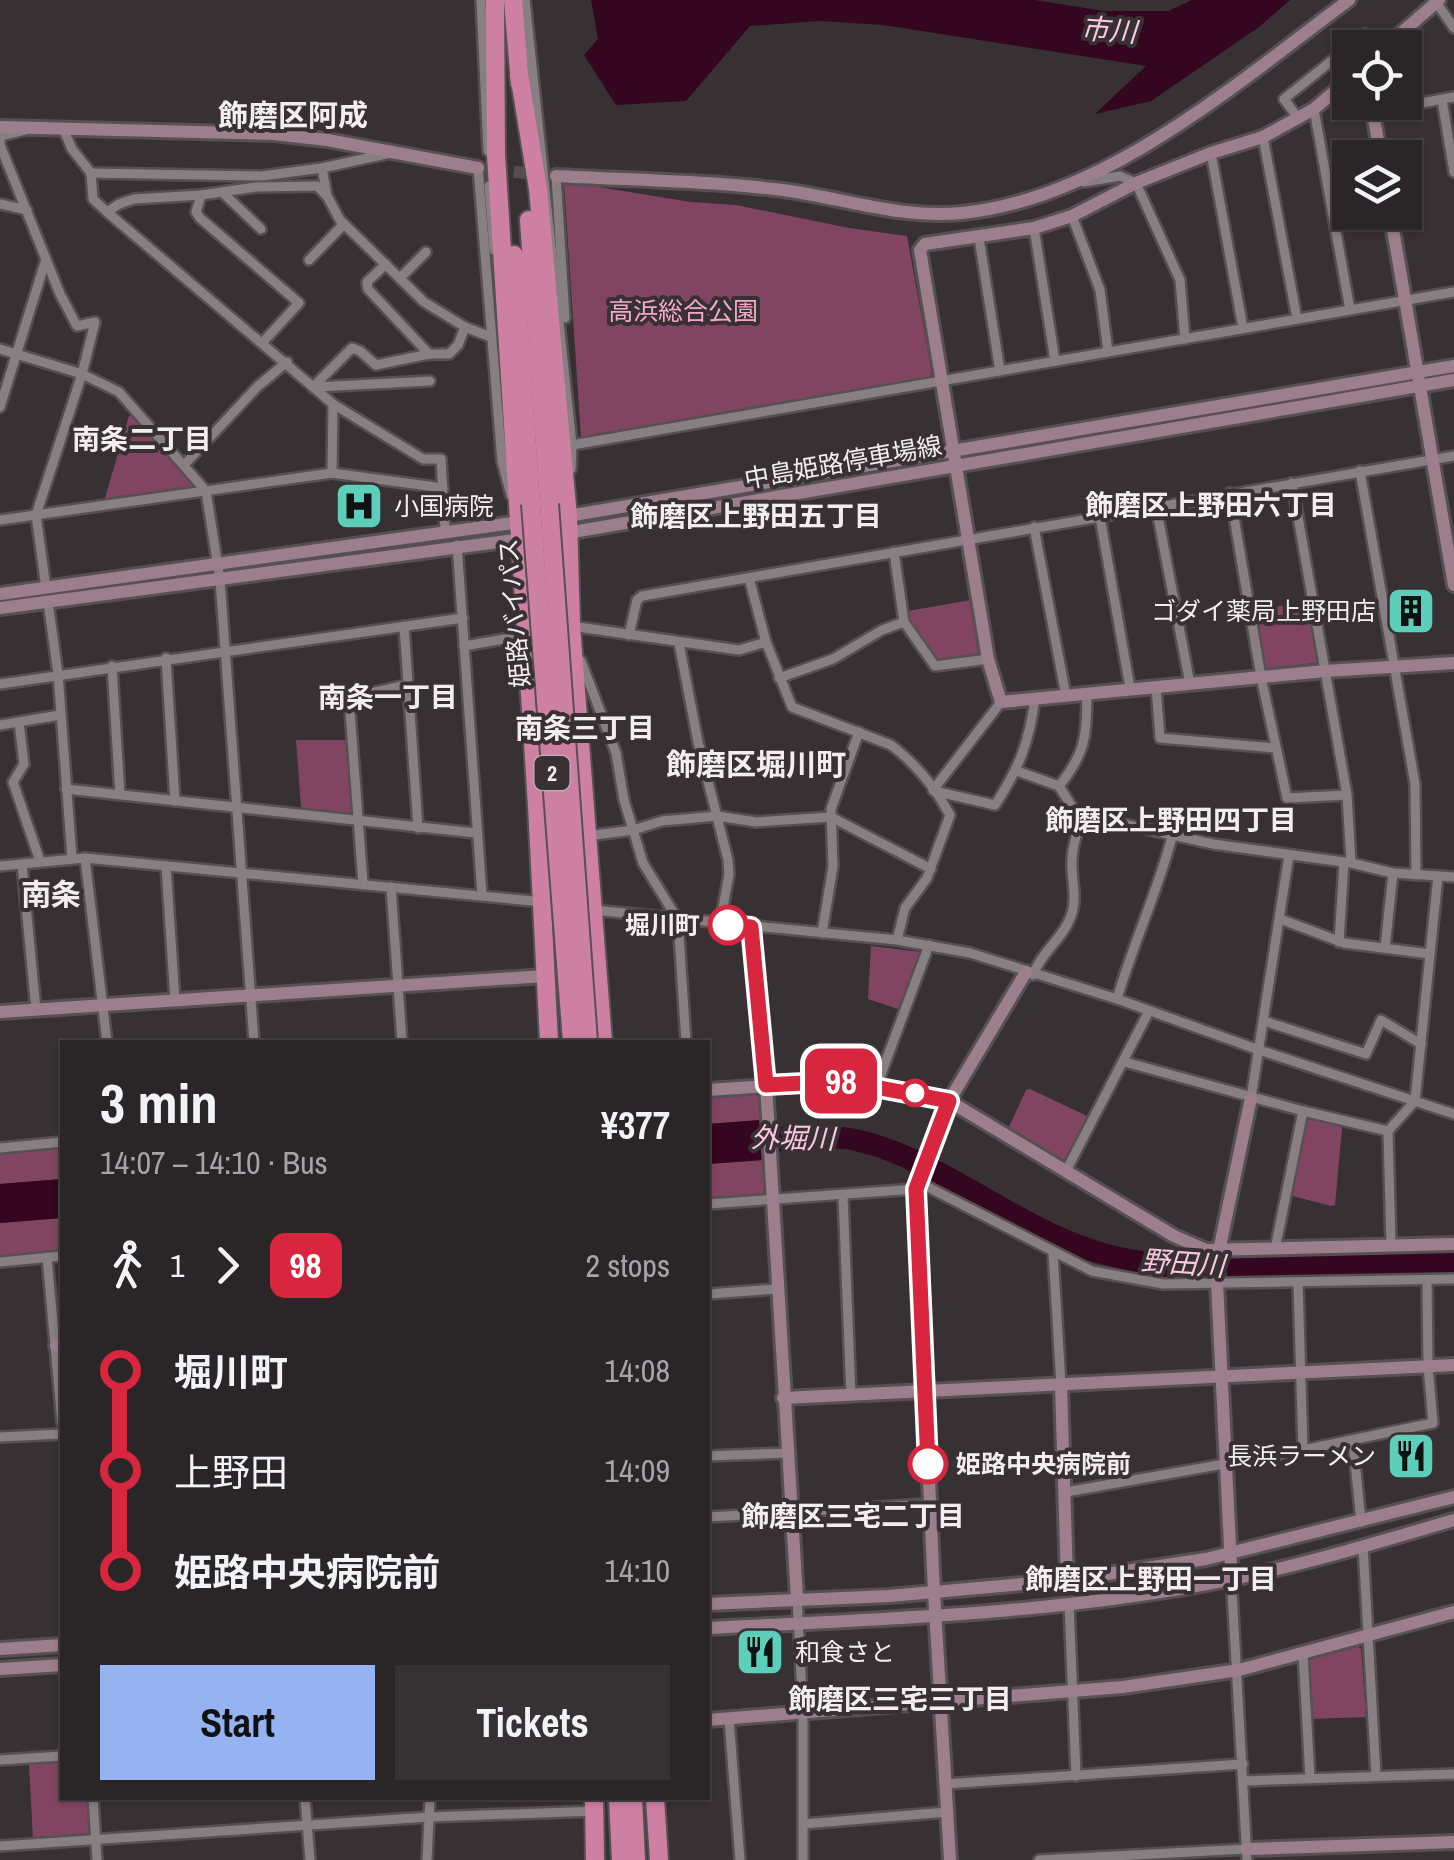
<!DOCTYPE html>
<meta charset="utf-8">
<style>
:root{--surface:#2a2526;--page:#363132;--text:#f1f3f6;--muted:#a5a5a7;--line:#464243;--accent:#95b2f1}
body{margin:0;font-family:"Archivo Narrow","Noto Sans JP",sans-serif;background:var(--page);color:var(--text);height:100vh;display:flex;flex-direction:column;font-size:38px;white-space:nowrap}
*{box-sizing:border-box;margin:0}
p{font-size:32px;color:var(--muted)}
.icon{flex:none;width:55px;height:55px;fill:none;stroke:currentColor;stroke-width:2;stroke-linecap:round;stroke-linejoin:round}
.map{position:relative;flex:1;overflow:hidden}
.side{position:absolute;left:60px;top:1040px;width:650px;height:760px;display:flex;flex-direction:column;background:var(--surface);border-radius:0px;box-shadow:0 2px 8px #0004,0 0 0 2px var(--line)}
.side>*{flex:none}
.badge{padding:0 20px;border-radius:15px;font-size:35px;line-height:65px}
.buttons{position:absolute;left:1332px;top:30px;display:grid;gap:20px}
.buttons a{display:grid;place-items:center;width:90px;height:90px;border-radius:0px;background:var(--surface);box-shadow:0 2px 8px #0004,0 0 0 2px var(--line);font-size:50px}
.map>.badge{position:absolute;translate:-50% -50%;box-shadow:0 0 0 5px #fff}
.legs{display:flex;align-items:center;gap:15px;height:110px;padding:0 40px;font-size:32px}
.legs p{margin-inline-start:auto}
.overview{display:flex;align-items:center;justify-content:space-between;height:170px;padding:0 40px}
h1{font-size:55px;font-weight:700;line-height:75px}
.button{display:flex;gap:20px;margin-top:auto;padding:20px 40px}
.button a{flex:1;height:115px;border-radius:0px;background:var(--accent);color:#111;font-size:40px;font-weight:700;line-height:115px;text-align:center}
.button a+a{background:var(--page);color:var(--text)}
ul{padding:0 40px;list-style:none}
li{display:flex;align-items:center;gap:35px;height:100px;font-size:38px}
li i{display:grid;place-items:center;width:15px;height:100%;margin:0 12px;background:currentColor}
li i::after{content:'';width:25px;height:25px;margin:-12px;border:8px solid;border-radius:50%;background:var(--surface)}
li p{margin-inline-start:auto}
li:first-child i{background:linear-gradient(#0000 50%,currentColor 0)}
li:last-child i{background:linear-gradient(currentColor 50%,#0000 0)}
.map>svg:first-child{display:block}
.green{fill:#824561}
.water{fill:#34061f}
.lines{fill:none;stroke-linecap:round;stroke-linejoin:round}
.secondary-tunnel{stroke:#544d4f;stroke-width:12;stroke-dasharray:12 6;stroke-linecap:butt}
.street-casing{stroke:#565052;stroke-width:14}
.secondary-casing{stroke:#565052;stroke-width:18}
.highway-casing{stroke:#565052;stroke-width:22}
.street{stroke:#887f82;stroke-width:9}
.secondary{stroke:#9d7f8c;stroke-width:12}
.highway{stroke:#ce80a2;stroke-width:18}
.highway-bridge-casing{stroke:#565052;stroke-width:22;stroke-linecap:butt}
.highway-bridge{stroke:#ce80a2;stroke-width:18}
.line-1-casing{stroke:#fff;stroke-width:22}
.line-1{stroke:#d7263d;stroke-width:15}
.stop-1-dot{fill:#fff;stroke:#d7263d;stroke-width:5}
.labels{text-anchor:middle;stroke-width:8;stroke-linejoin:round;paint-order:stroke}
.shield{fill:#383133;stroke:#bab5b7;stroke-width:2.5}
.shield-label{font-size:22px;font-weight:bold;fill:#f2eeef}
.park-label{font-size:25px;fill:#f3a9c9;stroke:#383133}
.street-label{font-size:25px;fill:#f2eeef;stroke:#383133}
.poi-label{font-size:25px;fill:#f2eeef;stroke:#383133;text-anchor:start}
.stop-label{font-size:25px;font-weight:bold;fill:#f2eeef;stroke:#383133;text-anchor:end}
.water-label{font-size:28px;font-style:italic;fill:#fbc8dc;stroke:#383133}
.neighbourhood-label{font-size:28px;font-weight:bold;fill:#f2eeef;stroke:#383133}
.quarter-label{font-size:30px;font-weight:bold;fill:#f2eeef;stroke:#383133}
</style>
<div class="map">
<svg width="1454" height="1860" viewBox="0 0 1454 1860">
<rect width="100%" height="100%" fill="#383133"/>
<g class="green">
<path d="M568 182 691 202 736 205 849 228 907 236 932 374 928 379 581 437 564 184Z"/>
<path d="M132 415 196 485 195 490 109 502 105 498 129 416Z"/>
<path d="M971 600 980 654 938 661 911 628 908 611Z"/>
<path d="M1310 602 1321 662 1265 669 1253 610Z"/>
<path d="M296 740H347L353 812 349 817 305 811 301 807Z"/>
<path d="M871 946 921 952 922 957 901 1010 868 999Z"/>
<path d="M1030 1089 1085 1115 1087 1118 1067 1160 1062 1162 1011 1132 1009 1127 1026 1090Z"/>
<path d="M752 1091 760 1098 761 1120 708 1124V1095Z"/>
<path d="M1310 1118 1340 1124 1342 1129 1335 1205 1331 1206 1289 1195 1305 1121Z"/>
<path d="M62 1148V1179L0 1184V1153Z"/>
<path d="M763 1160 764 1194 708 1199V1164Z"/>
<path d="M62 1218V1251L0 1256V1223Z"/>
<path d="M1357 1646 1361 1649 1366 1717 1310 1719 1307 1662 1310 1657Z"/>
<path d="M62 1762V1798H87L90 1832 86 1837 33 1840 29 1764Z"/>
</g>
<g class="water">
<path d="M591 0H1035L1104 11H1168L1192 0H1290L1259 27 1151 101 1095 114 1146 66 883 25 819 21 750 26 686 101 616 105 584 55 598 39Z"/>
<path d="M761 1120 762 1129C791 1126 820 1123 851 1128 945 1145 1025 1226 1121 1247 1173 1259 1226 1256 1279 1255 1338 1253 1396 1252 1454 1250V1273L1209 1279 1173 1278 1133 1272 1077 1258 1012 1229 904 1168 877 1157 847 1149 812 1148 763 1153V1160L708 1164V1124Z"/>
<path d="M62 1179V1218L0 1223V1184Z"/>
</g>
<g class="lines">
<path class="secondary-tunnel" d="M478 168 544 175"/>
<g class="street-casing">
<g id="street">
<path d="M481 0 488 151"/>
<path d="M525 0 572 445 571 469"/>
<path d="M1436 2 1454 28"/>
<path d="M1442 100 1454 172"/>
<path d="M1314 109 1350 310"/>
<path d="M1373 112 1454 97"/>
<path d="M1298 118 1284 99 1365 34 1378 48"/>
<path d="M63 128 72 149 91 173 93 199 107 212 333 404 423 459H441L445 530"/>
<path d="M1263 137 1297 319"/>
<path d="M0 145 60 294 77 326 95 322 82 374 36 515 46 588"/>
<path d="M0 147V136L25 130"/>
<path d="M1211 153 1243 328"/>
<path d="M322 168 327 196 340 220 424 302 465 327 491 337"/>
<path d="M478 168 502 462 511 495"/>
<path d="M91 173 262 176 322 168 386 154"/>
<path d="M556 176 565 318"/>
<path d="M1084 182 1120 176 1136 183 1180 280 1185 339"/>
<path d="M489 186 494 250"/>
<path d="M222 192 261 229"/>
<path d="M201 195 196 212 200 218 299 303 263 342"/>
<path d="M0 204 27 210"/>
<path d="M107 212 119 204 134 199 201 195 256 187 317 186 327 196"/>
<path d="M1072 216 1100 290 1108 352"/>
<path d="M1034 228 1055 361"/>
<path d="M979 238 1000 371"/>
<path d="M309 260 344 224"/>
<path d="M386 264 367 282 368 289 429 354"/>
<path d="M400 278 426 252"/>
<path d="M0 349 82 374 119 392 206 491 220 580 254 1042"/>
<path d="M313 387 352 348 360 351 376 365 429 354H449L458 345 465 327"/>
<path d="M316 387 430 381"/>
<path d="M0 407 46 259"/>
<path d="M572 445 1454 292"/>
<path d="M185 464 257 387 287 362"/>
<path d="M1360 471 1415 784 1416 875"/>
<path d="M332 473 443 488"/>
<path d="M1292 483 1347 795 1351 863"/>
<path d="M1230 493 1261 677 1287 798 1347 795"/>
<path d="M1156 506 1190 684"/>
<path d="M1100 517 1130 688"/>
<path d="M0 520 332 473 333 404"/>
<path d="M1034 527 1066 696"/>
<path d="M457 545 482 895"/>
<path d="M894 552 904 622 935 666 988 659"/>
<path d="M749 578 766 642 792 707 891 745C915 763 936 789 950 815L927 878 905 908 897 940"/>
<path d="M48 602 58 674 72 858"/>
<path d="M404 626 418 828"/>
<path d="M571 626 739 650 766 642"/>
<path d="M629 635 637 600 642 596 1454 456"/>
<path d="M679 643 698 742 728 860 729 874 720 924"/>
<path d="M464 646 527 635"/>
<path d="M166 658 175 801"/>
<path d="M575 661H581L616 753 624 800 643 863 678 920 686 1042"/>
<path d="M112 666 120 795"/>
<path d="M779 678 833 659 882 630 904 622"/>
<path d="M0 684 463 618"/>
<path d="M1156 687 1160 738 1276 748"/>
<path d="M19 722 24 764 13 782 40 861"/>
<path d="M0 725 60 715"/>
<path d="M1017 771 1059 786 1074 810 1083 815 1213 844 1351 863 1393 873 1454 877"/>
<path d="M1059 786C1087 751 1086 736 1087 694"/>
<path d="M66 789 476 833"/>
<path d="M933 790 1001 702"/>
<path d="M934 791 995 805C1019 768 1029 743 1035 699"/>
<path d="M587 836 633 830 662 821 717 816 756 822 831 817 931 869"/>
<path d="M85 858 107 1042"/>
<path d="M22 864 36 1010"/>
<path d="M0 866 85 858 543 902"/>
<path d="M166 866 175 1000"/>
<path d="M363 884 349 698 406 685"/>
<path d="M391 887 402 1042"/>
<path d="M593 910 897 940 970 953 1117 999 1259 1050 1454 1114"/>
<path d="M1280 919 1344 943 1430 954"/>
<path d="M822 933 833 866 831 809 859 732"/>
<path d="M1339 942 1344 862"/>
<path d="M1385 948 1393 873"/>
<path d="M1033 975C1041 952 1063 939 1071 916 1078 897 1071 880 1072 861 1072 847 1078 829 1083 815"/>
<path d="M1117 999C1133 944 1157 893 1172 837"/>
<path d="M1264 1021 1366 1054 1381 1020 1421 1044"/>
<path d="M1125 1062 1303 1111 1388 1131"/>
<path d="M877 1085 929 945"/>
<path d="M1251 1098 1289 855"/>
<path d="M0 1148 62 1142"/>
<path d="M1066 1171 1149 1011"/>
<path d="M918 1182 1092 1271 1163 1284 1454 1279"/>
<path d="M843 1196 851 1396"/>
<path d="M708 1204 916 1189"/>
<path d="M1391 1245 1388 1131 1415 1101 1438 876"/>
<path d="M1275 1249 1303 1111"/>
<path d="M1053 1253 1061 1385"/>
<path d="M47 1257 62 1423"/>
<path d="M0 1262 62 1256"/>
<path d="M1298 1283 1303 1450"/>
<path d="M708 1294 776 1289"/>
<path d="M0 1437 62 1434"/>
<path d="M1353 1441 1361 1522"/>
<path d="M708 1456 787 1453"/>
<path d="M1066 1492 1303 1450 1433 1423 1428 1366 1427 1280"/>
<path d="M708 1517 930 1504"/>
<path d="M1363 1546 1376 1776"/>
<path d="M1231 1573 1247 1860"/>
<path d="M797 1598 803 1712V1860"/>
<path d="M1069 1603 1076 1776"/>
<path d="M1303 1653 1310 1778"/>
<path d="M729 1719 740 1860"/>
<path d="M0 1760 62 1756"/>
<path d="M1243 1781 1454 1774"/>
<path d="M945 1784 1243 1764"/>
<path d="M93 1798 97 1860"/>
<path d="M305 1798 310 1860"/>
<path d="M804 1824 947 1812"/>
<path d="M0 1846 429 1817 595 1811"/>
<path d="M427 1860 430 1798"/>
<path d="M1039 1860 1247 1849"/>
</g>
</g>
<g class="secondary-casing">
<g id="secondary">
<path d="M1384 48 1439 0"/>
<path d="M1350 78 1314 109 1263 137 1211 153 1136 183 1072 216 1034 228 925 244 920 250 988 659 1001 702 1325 671 1454 663"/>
<path d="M1371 102 1381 158"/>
<path d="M0 127 274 134 327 140 478 168"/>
<path d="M556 176C632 180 708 181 783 190 843 198 901 219 962 213 1105 199 1238 82 1349 0"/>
<path d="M1390 212 1454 585"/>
<path d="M562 517 1454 366"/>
<path d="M0 594 527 521"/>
<path d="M0 608 567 533 1454 380"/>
<path d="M751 927 766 1085 797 1598"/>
<path d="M0 1012 545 976"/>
<path d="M708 1090 843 1081 949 1101 1174 1236 1206 1250 1454 1244"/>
<path d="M56 1346 62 1345"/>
<path d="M1061 1385 1067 1580"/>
<path d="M783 1398 1454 1365"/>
<path d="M1231 1567 1217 1283 1219 1251 1251 1098"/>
<path d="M708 1604 889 1596 1067 1580 1206 1559 1454 1497"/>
<path d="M708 1628C880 1619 1063 1614 1232 1579 1307 1564 1381 1541 1454 1520"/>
<path d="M0 1649 62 1645"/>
<path d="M0 1669 62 1665"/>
<path d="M708 1720 1123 1687 1239 1670 1454 1612"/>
<path d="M1247 1849 1454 1842"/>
<path d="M950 1860 934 1592 916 1189 949 1101 1026 972"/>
</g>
</g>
<g class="highway-casing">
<g id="highway">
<path d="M495 0 496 155 537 806 549 1042"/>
<path d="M513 0 520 84"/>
<path d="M519 74 538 189 568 517 571 626 603 1042"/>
<path d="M529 220 549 504"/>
<path d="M514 255 531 504"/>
<path d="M594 1798 595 1860"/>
<path d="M618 1798 621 1860"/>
<path d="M633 1798 636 1860"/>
<path d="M655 1798 659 1860"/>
</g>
</g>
<use href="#street" class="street"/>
<use href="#secondary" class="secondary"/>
<use href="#highway" class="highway"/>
<g class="highway-bridge-casing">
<g id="highway-bridge">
<path d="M531 504 572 1042"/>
<path d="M549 504 588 1042"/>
</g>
</g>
<use href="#highway-bridge" class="highway-bridge"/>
</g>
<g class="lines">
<g class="line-1-casing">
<path id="line-1" d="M728 925 751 927 766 1085 843 1081 949 1101 916 1189 928 1464"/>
</g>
<use href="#line-1" class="line-1"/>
</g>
<defs>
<g id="hospital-square" transform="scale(2.5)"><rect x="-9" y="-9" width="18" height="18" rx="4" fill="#5dceb9" stroke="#383133"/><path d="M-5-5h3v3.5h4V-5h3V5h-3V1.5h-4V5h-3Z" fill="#111"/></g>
<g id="building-square" transform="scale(2.5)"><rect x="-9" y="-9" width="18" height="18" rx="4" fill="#5dceb9" stroke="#383133"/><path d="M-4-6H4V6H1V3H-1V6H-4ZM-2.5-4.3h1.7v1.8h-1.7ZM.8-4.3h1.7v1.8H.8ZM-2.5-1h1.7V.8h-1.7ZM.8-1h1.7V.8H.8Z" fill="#111"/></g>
<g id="restaurant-square" transform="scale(2.5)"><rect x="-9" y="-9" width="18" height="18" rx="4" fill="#5dceb9" stroke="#383133"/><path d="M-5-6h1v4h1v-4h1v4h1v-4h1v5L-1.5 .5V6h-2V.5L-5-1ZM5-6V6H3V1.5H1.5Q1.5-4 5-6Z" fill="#111"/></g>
</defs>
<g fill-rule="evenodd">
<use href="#hospital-square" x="359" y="506"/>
<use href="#building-square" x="1411" y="611"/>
<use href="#restaurant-square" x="1411" y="1456"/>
<use href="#restaurant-square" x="760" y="1652"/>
</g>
<g class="stop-1-dot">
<circle cx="728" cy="925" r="18"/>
<circle cx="915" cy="1093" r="12"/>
<circle cx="928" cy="1464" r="18"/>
</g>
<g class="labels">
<rect class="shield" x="534.5" y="756" width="35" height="34" rx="8"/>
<g class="shield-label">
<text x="552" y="781">2</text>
</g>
<g class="park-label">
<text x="683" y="320">高浜総合公園</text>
</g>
<g class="street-label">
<text transform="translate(843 462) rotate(-10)" y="9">中島姫路停車場線</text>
<text transform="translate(514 613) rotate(-95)" y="9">姫路バイパス</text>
</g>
<g class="poi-label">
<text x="394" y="515">小国病院</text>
<text x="1376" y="620" text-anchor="end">ゴダイ薬局上野田店</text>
<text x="1376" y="1465" text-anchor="end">長浜ラーメン</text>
<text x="795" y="1661">和食さと</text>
</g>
<g class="stop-label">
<text x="700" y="934">堀川町</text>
<text x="956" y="1473" text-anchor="start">姫路中央病院前</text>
</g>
<g class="water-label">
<text transform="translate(1109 30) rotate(4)" y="10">市川</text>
<text transform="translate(793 1138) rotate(1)" y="10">外堀川</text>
<text transform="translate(1183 1263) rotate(4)" y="10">野田川</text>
</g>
<g class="neighbourhood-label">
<text x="142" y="449">南条二丁目</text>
<text x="1211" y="515">飾磨区上野田六丁目</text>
<text x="756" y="526">飾磨区上野田五丁目</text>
<text x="388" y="707">南条一丁目</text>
<text x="585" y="738">南条三丁目</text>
<text x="1171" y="830">飾磨区上野田四丁目</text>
<text x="853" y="1526">飾磨区三宅二丁目</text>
<text x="1151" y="1589">飾磨区上野田一丁目</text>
<text x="900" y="1709">飾磨区三宅三丁目</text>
</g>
<g class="quarter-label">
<text x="293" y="126">飾磨区阿成</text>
<text x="756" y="775">飾磨区堀川町</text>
<text x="51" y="905">南条</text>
</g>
</g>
</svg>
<div class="buttons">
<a><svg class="icon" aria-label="locate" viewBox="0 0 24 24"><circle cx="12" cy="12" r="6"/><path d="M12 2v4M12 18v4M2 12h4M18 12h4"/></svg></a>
<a><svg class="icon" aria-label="layers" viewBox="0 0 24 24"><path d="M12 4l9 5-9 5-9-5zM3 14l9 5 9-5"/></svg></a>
</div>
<b class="badge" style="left:841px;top:1081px;background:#d7263d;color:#fff">98</b>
<section class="side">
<div class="overview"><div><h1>3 min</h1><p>14:07 – 14:10 · Bus</p></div><b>¥377</b></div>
<div class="legs"><svg class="icon" aria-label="walk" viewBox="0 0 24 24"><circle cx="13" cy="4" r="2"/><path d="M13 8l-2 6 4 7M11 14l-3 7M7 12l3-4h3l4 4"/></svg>1<svg class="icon" aria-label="forward" viewBox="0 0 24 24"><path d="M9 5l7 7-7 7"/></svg><b class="badge" style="background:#d7263d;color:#fff">98</b><p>2 stops</p></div>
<ul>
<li><i style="color:#d7263d"></i><b>堀川町</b><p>14:08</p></li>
<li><i style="color:#d7263d"></i><span>上野田</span><p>14:09</p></li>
<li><i style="color:#d7263d"></i><b>姫路中央病院前</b><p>14:10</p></li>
</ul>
<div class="button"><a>Start</a><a>Tickets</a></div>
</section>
</div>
